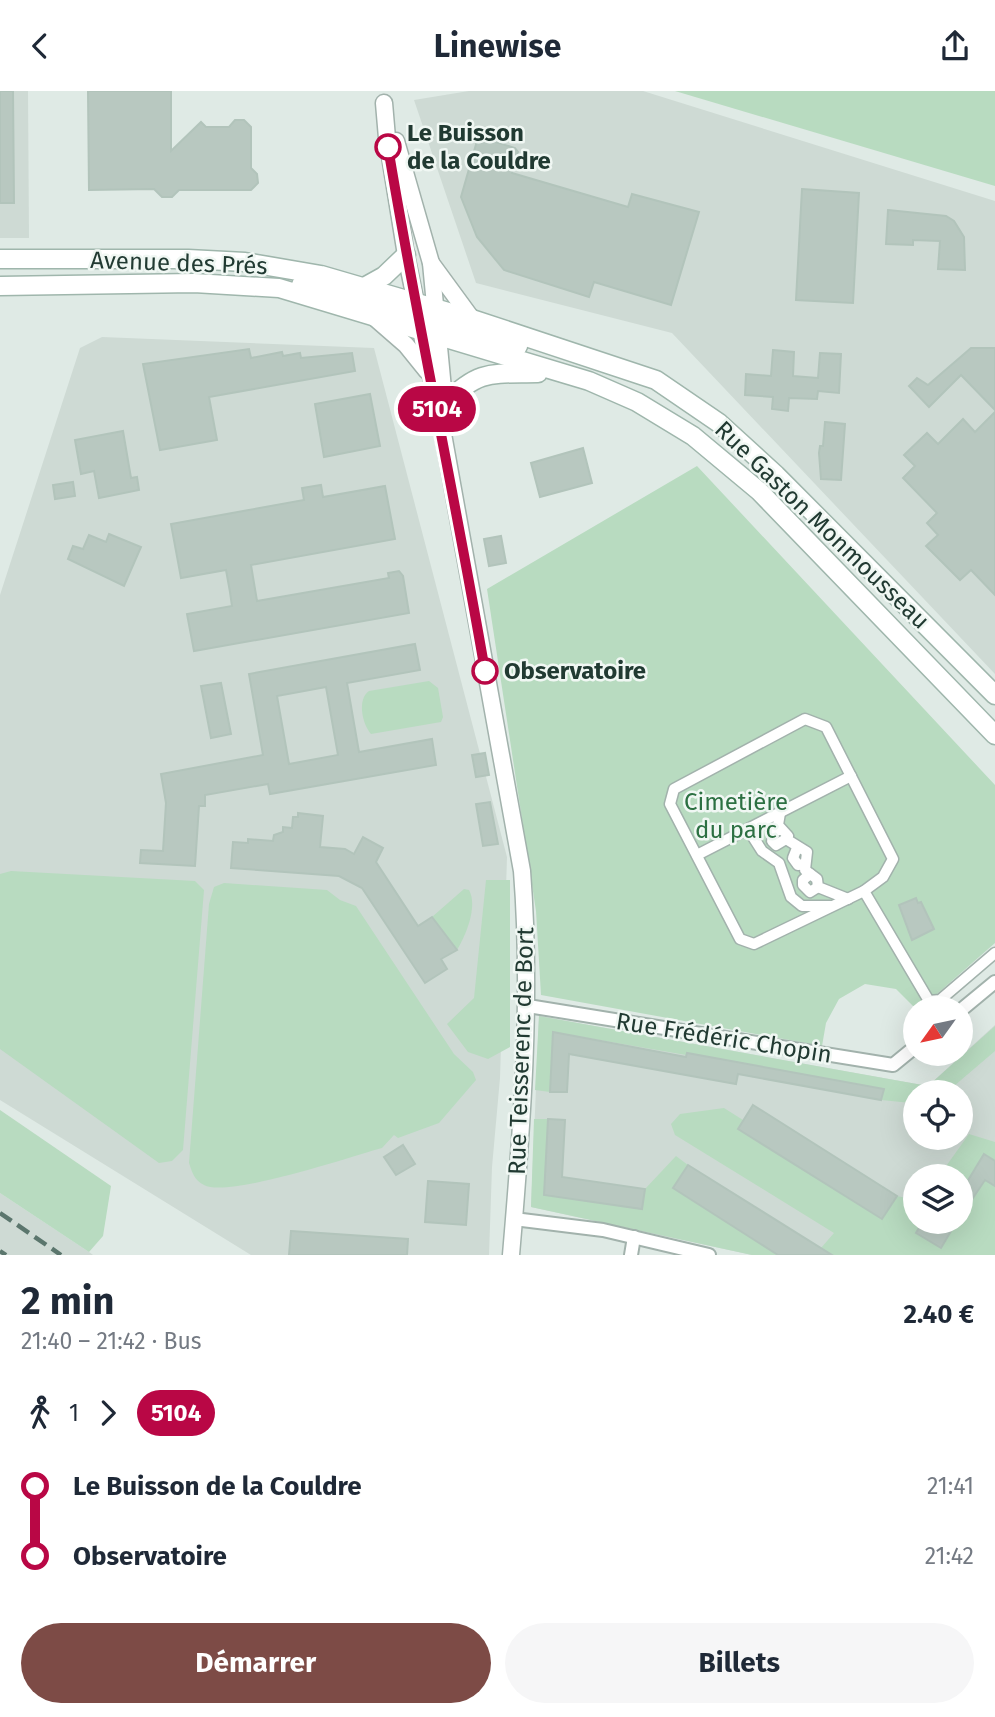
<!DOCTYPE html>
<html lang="fr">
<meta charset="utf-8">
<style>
:root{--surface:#fff;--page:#f6f6f7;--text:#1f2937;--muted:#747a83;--accent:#7d4b46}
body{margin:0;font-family:"Fira Sans",sans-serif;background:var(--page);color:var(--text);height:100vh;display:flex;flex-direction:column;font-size:26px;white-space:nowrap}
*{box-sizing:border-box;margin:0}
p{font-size:23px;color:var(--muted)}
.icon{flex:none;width:38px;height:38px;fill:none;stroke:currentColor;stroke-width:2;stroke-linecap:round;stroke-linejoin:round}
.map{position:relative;height:1164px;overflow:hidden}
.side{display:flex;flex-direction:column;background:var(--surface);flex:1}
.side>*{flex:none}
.badge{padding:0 14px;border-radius:23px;font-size:24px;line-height:46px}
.needle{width:46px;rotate:237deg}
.buttons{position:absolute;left:903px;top:905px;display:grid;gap:14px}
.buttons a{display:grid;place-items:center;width:70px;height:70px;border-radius:50%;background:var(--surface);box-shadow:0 7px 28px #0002;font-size:35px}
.map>.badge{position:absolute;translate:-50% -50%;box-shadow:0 0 0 4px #fff}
.legs{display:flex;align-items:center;gap:10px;height:77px;padding:0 21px;font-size:23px}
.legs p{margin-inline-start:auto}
.summary{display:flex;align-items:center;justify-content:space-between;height:119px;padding:0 21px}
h1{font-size:38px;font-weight:700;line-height:52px}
.cta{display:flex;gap:14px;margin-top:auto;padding:14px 21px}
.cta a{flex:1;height:80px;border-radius:42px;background:var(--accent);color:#fff;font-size:28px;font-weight:700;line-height:80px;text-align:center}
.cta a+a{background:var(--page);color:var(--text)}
ul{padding:0 21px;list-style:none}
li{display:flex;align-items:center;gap:24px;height:70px;font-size:26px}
li i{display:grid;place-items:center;width:10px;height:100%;margin:0 9px;background:currentColor}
li i::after{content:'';width:18px;height:18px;margin:-9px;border:5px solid;border-radius:50%;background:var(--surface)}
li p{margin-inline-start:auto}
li:first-child i{background:linear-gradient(#0000 50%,currentColor 0)}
li:last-child i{background:linear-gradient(currentColor 50%,#0000 0)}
header{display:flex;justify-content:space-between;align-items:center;height:91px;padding:0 21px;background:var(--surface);font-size:32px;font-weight:700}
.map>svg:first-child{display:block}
.built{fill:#cedad4;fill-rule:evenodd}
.green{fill:#b8dbc0}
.building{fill:#b8c8c0;stroke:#b2c4bb;stroke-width:2;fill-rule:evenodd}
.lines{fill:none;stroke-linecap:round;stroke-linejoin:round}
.pedestrian-casing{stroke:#a2b2ac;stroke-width:13}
.minor-casing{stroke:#a2b2ac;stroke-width:16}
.tertiary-casing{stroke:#a2b2ac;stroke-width:19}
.secondary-casing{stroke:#9fb6ac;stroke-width:21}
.pedestrian{stroke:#fff;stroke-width:10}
.minor{stroke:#fff;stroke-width:12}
.tertiary{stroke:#fff;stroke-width:16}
.secondary{stroke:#fff;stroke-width:18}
.rail{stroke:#5b766d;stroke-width:4.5;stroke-dasharray:14 7;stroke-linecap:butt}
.line-1-casing{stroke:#fff;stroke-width:16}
.line-1{stroke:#b90745;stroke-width:10}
.stop-1-dot{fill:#fff;stroke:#b90745;stroke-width:3.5}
.labels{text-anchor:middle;stroke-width:5;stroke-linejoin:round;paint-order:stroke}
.stop-label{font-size:24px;font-weight:bold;fill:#213a32;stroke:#f0f7f3;text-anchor:start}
.street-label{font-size:24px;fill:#213a32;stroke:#f0f7f3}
.park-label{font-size:24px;fill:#2c7042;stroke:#f0f7f3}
</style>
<header><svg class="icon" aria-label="back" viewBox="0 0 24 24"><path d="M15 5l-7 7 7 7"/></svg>Linewise<svg class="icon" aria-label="share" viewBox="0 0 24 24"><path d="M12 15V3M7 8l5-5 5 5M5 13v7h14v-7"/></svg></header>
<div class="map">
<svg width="995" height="1164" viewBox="0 0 995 1164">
<rect width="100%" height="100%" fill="#dfeae5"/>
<g class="built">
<path d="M0 0H28L29 147H0Z"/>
<path d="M469 0H643L995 110V583L672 242 476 192 414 9Z"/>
<path d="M102 246 374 257 507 766 500 987 492 1076 489 1164H251L0 1009V504L80 257Z"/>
<path d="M539 925 928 995 995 934V1164H752L531 1116ZM915 1001H961V1046H915ZM915 1085H961V1130H915Z"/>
<path d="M0 1102 89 1161 93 1164H0Z"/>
</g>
<g class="green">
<path d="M675 0H995V95Z"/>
<path d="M697 375 995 694V852L921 917H915L896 898 865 893 839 908 826 932 822 955 541 904 536 820 487 498Z"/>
<path d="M429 590 438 597 443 626 441 631 371 643C362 633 357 608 369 600Z"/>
<path d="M11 780 195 790 204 799 183 1059 172 1070 159 1072 0 958V783Z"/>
<path d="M486 789H510V956L488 968 468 961 447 933 474 907Z"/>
<path d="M224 792 327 799 340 809 356 815 454 963 473 981 476 989 439 1032 398 1047 394 1044 382 1057C349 1066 229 1107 204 1094 194 1089 192 1081 189 1072L209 813 214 796Z"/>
<path d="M464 798 469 799C478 815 466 844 457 859L432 826Z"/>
<path d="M539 925 928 995 995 935V960L947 1001H915V1012H911L881 1009 883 998 553 941 550 1001 535 999Z"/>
<path d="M724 1017 743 1029 738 1038 882 1128 897 1105 915 1109V1130H961V1085H939L969 1043 995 1051V1164H832L821 1157 834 1142 675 1044 671 1033 680 1023Z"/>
<path d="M0 1019 111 1095 103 1145 89 1161 0 1102Z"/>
<path d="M534 1028H548L545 1104 642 1118 645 1098 676 1065 688 1074 674 1098 778 1164H752L531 1116Z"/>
</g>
<g class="building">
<path d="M0 0H13L14 112H0Z"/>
<path d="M88 0H171V60L201 31 206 36H229L235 29H244L251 36V77L257 83 258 92 251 99H179L172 106H162L154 98 89 99Z"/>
<path d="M482 47 515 57 518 61 512 82 628 116 632 103 699 121 671 214 594 191 589 206 504 179 477 146 461 106 477 50Z"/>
<path d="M802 98 859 102 853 212 796 209Z"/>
<path d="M888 119 946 125 954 130 964 146 965 179 938 178 940 150 913 149V154L886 153Z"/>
<path d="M971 257H995V319L961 284 929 316 909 295 917 287 928 294Z"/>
<path d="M249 258 251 267 282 261 283 265 300 262 301 267 352 262 355 280 209 306 217 349 160 359 143 273Z"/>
<path d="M773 259 794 261 793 285 818 287 820 262 841 263 839 302 818 300 817 308 789 307 788 320 772 318 773 306 745 304 746 283 771 285Z"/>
<path d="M370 303 380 355 324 366 315 313Z"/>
<path d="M995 321V504L971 479 960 489 926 455 938 444 927 432 937 422 903 387 915 375 904 364 927 342 938 353 963 328 975 341Z"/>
<path d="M825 331 845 333 841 389 821 388 819 362 820 355H823Z"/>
<path d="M123 340 131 387 137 386 139 399 99 407 94 380 81 383 75 349Z"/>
<path d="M583 357 592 392 540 406 531 372Z"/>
<path d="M73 391 75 405 55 408 53 394Z"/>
<path d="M321 394 323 406 385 395 395 448 251 474 257 510 389 487 388 482 399 480 403 485 409 522 194 560 187 523 232 515 230 501 226 479 181 487 171 433 304 409 302 397Z"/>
<path d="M109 443 141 456 124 495 68 468 73 455 83 458 89 444 106 451Z"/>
<path d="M501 445 506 472 489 475 484 448Z"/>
<path d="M415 553 420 579 347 592 359 661 432 648 436 674 270 703 268 693 205 704V715H199L195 775 140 772 141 759 163 760 166 712 161 683 263 664 249 583ZM326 596 338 664 289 673 277 605Z"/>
<path d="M221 592 231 643 211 647 201 595Z"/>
<path d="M485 662 489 684 476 686 472 664Z"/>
<path d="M490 711 498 753 483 755 476 713Z"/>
<path d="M298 722 323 725 320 756 345 758 354 763 363 746 383 757 376 771 418 835 432 826 457 859 441 868 447 878 425 892 362 797 339 785 231 777 233 751 248 752V748L273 750 274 744 283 741V736L292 737 293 726H298Z"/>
<path d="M916 807 918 812 921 811 934 838 912 849 899 814Z"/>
<path d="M553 941 686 966 687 962 884 998 881 1009 738 983 736 993 569 963 567 1001H550Z"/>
<path d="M753 1014 897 1105 882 1128 738 1038Z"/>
<path d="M548 1028 565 1029 562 1086 645 1098 642 1118 544 1104Z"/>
<path d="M403 1054 415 1073 396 1084 384 1066Z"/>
<path d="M984 1063 995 1070V1095L985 1089 961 1125V1101Z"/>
<path d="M688 1074 832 1164H778L673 1097Z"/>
<path d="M428 1090 469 1093 466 1134 425 1131Z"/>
<path d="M923 1130H957L941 1157 916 1142Z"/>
<path d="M291 1140 408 1148 407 1164H289Z"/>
</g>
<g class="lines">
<g class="pedestrian-casing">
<g id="pedestrian">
<path d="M805 628 826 636 893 768 883 786 864 800 754 853 740 848 670 713 674 698Z"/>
<path d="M780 722 778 734 788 745 786 748 807 761 805 779 817 788 818 796 848 808"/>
<path d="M748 738 762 760 779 772 791 806 802 815H830"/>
<path d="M781 739H775L772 750 776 754 786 748"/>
<path d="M797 757 793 767 798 774 804 773"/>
<path d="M697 764 851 685"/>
<path d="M810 783 803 789V794L810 801 818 796"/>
<path d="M864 800 929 910 940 909 995 862"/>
</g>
</g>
<g class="minor-casing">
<g id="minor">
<path d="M528 915 893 974 915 956"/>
<path d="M961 919 995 891"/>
<path d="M514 1128 603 1139 709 1164"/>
<path d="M631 1164 634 1146"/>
</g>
</g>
<g class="tertiary-casing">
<g id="tertiary">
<path d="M384 12 387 47 406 164 443 343 522 780C532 908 522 1036 511 1164"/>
<path d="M396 50 431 172 445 319"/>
<path d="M431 172 472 228"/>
<path d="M375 227 406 254 427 280"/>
</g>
</g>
<g class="secondary-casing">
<g id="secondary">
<path d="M0 168H188L245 171 321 184 472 228 656 289 719 332 776 384 995 604"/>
<path d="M301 194 332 200 420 227 432 221"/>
<path d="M0 195 194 192 279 197 589 290 637 311 693 345 759 400 995 644"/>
<path d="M366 195 384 185 406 164"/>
<path d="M428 238 437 232 518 255"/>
<path d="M446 312C479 278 492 283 538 282"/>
</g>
</g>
<use href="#pedestrian" class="pedestrian"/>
<use href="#minor" class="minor"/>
<use href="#tertiary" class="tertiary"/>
<use href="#secondary" class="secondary"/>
<g class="rail">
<path d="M0 1122 61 1164"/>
<path d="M0 1160 6 1164"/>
</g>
</g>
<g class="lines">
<g class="line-1-casing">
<path id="line-1" d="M388 56C417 231 455 405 485 580"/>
</g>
<use href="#line-1" class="line-1"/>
</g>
<g class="stop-1-dot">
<circle cx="388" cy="56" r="12"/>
<circle cx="485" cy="580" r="12"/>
</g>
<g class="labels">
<g class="stop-label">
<text x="407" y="50">Le Buisson<tspan x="407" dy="28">de la Couldre</tspan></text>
<text x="504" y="588">Observatoire</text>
</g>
<g class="street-label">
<text transform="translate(179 172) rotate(2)" y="8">Avenue des Prés</text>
<text transform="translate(822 434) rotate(44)" y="8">Rue Gaston Monmousseau</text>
<text transform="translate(724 947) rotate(9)" y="8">Rue Frédéric Chopin</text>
<text transform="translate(521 960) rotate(-88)" y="8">Rue Teisserenc de Bort</text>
</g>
<g class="park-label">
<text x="736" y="719">Cimetière<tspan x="736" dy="28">du parc</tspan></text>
</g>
</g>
</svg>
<div class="buttons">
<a><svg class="needle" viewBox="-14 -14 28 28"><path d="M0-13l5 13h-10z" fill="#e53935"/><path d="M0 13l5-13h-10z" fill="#747a83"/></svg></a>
<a><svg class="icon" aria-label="locate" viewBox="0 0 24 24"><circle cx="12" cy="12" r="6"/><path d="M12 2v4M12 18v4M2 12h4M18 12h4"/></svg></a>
<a><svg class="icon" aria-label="layers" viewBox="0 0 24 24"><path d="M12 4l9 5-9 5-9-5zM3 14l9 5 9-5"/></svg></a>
</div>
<b class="badge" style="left:437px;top:318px;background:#b90745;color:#fff">5104</b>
</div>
<section class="side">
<div class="summary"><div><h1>2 min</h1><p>21:40 – 21:42 · Bus</p></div><b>2.40 €</b></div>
<div class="legs"><svg class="icon" aria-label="walk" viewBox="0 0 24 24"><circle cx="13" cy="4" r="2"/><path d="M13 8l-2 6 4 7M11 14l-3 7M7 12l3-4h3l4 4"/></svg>1<svg class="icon" aria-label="forward" viewBox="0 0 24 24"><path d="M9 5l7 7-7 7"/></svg><b class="badge" style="background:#b90745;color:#fff">5104</b></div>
<ul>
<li><i style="color:#b90745"></i><b>Le Buisson de la Couldre</b><p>21:41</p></li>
<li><i style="color:#b90745"></i><b>Observatoire</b><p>21:42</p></li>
</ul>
<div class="cta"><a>Démarrer</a><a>Billets</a></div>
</section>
